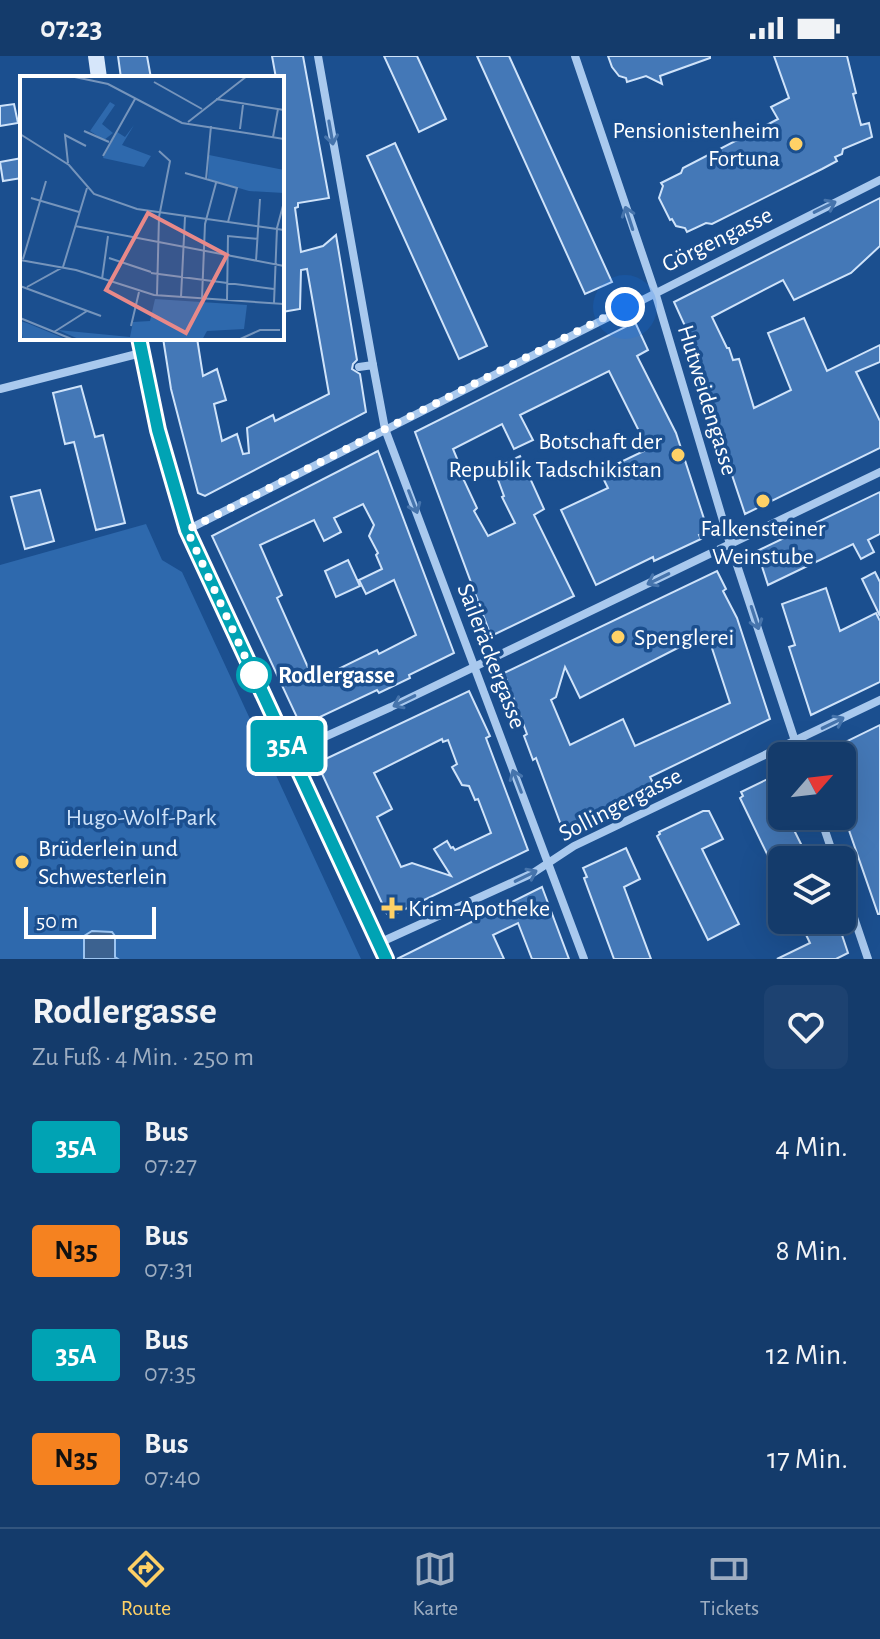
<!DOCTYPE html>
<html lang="de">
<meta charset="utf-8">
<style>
:root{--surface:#143b6b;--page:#1d4271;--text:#f1f3f6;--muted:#9dadc1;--line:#33557e;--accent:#ffd166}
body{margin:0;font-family:"Alegreya Sans",sans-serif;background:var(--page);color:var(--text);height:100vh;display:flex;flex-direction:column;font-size:30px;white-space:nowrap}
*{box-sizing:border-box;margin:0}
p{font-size:26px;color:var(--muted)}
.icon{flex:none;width:44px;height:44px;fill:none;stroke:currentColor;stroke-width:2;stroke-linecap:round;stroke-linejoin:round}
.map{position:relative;height:903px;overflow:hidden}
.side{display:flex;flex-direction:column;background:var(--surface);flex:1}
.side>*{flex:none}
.badge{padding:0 16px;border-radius:6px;font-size:28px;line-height:52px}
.needle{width:52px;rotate:62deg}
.buttons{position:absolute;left:768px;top:686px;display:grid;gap:16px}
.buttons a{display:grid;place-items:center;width:88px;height:88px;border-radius:12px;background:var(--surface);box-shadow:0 8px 32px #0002,0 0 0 2px var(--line);font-size:40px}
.scale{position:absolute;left:24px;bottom:20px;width:132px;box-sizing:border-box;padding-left:8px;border:4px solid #fff;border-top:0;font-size:22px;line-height:28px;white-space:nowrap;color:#fff;-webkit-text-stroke:6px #1b4f8f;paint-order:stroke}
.you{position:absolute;width:40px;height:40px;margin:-20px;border:6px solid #fff;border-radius:50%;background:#1a73e8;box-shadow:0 0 0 12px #1a73e833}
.map>.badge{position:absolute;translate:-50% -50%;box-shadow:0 0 0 4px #fff}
.round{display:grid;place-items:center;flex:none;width:84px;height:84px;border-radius:12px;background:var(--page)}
.summary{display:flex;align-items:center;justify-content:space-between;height:136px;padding:0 32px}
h1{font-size:38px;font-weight:700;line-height:60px}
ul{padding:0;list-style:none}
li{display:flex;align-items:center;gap:24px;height:104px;padding:0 32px}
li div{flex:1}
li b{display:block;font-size:30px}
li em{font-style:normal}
li .badge{min-width:88px;font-weight:700;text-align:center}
.status{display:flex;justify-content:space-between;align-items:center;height:56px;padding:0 40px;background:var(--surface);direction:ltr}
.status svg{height:22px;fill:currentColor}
.tabs{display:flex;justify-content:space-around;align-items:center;height:112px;border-top:2px solid var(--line);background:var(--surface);font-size:22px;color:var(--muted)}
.tabs a{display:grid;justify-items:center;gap:4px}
.tabs .current{color:var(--accent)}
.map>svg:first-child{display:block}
.green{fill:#2e69ad}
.water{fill:#3c6290;stroke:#9cc4f0;stroke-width:2}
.building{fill:#4478b7;stroke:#cfe3fa;stroke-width:2;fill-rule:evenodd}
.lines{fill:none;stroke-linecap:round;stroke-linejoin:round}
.minor{stroke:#a9c9ee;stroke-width:8}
.secondary{stroke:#d6e6fa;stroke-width:16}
.oneway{stroke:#4674ac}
.line-casing{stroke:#fff;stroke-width:18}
.line{stroke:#00a3b4;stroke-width:12}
.walk{stroke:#fff;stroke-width:8;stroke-dasharray:0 14.4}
.poi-dot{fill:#ffd166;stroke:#1b4f8f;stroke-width:3}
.stop-dot{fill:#fff;stroke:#00a3b4;stroke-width:4}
.labels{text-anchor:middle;stroke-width:7;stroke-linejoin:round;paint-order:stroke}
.poi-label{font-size:24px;fill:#fff;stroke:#1b4f8f;text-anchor:start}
.street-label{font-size:24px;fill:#fff;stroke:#1b4f8f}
.stop-label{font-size:24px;font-weight:bold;fill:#fff;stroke:#1b4f8f;text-anchor:start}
.park-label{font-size:24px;fill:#cfe3fa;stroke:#1b4f8f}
.inset-road{fill:none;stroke:#7695bc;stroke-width:2}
.view{fill:#e88989;fill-opacity:0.15;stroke:#e88989;stroke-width:4}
.inset-edge{fill:none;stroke:#fff;stroke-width:4}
</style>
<div class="status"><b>07:23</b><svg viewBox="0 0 49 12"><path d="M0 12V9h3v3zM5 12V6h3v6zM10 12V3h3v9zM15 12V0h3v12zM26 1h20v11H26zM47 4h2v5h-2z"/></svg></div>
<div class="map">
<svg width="880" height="903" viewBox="0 0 880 903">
<rect width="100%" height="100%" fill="#1b4f8f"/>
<path class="green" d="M146 468 162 504 182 516 361 903H0V509Z"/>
<path class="water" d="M92 875 112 876 115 880V901L118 903H84V880Z"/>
<g class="building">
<path d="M118 0H147L151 22H121Z"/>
<path d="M272 0H303L329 142 298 147V151L295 152 301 196 323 190 336 179 357 304 353 308 352 313 360 318 366 356 205 440 198 437 171 333 163 282H197L203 320 217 313 226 344 214 348 222 385 237 378 243 398 249 397 247 372 273 359 275 365 329 338 307 213 301 214 300 253 282 256V22H276Z"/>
<path d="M384 0H417L446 63 419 76Z"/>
<path d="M477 0H509L612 226 585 238Z"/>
<path d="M608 0H710V2L660 20 662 28 646 20 627 26 626 22 619 20 612 11Z"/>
<path d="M774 0H847L856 37 853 38 861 69 869 67 872 81 843 93 842 98 835 101 837 105 822 113 712 168 706 167 687 176 685 172 676 170 672 163 670 164 659 142 663 130 661 127 681 117 683 112 778 63 771 51 789 42Z"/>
<path d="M14 48 18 67 0 70V50Z"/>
<path d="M395 87 487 290 459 303 367 100Z"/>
<path d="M22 102V122L3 125 0 106Z"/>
<path d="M880 142V190L851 217 794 244 783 224 712 261 727 292H729L733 304 739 303 754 352 791 334 768 277 804 262 827 315 880 289V306L856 316 880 365V392L745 458 695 308 701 305 674 246Z"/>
<path d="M635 266 648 294 637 300 676 377 708 475 699 479 701 483 654 505 653 501 596 529 561 454 608 432 600 416 648 393 609 315 520 359 533 384 514 393 502 368 453 393 463 417 461 418 477 452 474 455 488 480 515 467 502 441 504 440 494 413 520 400 544 453 534 459 574 540 491 580 415 376Z"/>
<path d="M81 330 95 381 103 379 125 467 96 474 74 386 65 388 53 337Z"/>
<path d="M378 395 454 597 409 619 410 622 379 637 377 634 301 670 212 480ZM363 448 374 469 369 480 378 497 376 499 382 513 359 524 366 538 394 524 416 579 379 598 377 594 314 625 277 542 282 539 260 489 314 464 324 485 341 476 334 462Z"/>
<path d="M40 434 54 485 25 493 11 441Z"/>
<path d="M880 436V478L868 484 874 496 861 503 853 488 768 529 757 495Z"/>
<path d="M348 504 360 530 336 541 325 515Z"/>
<path d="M717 515 726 533 723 535 737 562 770 663 650 721 656 733 564 777 536 702 533 704 524 680 527 678 504 617ZM707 577 730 647 635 690 623 663 570 689 551 644 556 641 565 611 580 642Z"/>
<path d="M875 516 880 526V560L862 523Z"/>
<path d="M826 532 840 575 876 557 880 565V626L811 659 789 591 795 589 782 548Z"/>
<path d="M469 635 490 680 486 682 528 794 393 859 387 858 317 707ZM442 683 443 686 448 684 457 708 452 711 462 729 469 730 475 744 478 743 491 777 455 794 453 791 451 792 447 785 434 793 451 820 412 807 401 811 377 761 392 753 374 717Z"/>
<path d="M880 669V858H878L842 754V700H817Z"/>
<path d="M782 716V760H787L809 804H782V829L740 742 743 740 741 736Z"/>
<path d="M703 755H709L723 783 702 793 739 868 708 884 657 780 660 778 659 776Z"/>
<path d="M626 792 640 823 624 831 651 903H614L584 822 587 821 583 812Z"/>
<path d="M542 831 569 903H532L518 867 493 879 504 903H397Z"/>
<path d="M799 864H837L848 897 836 903H777L810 887Z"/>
</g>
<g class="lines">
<g class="minor">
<path d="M318 0 373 309"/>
<path d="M575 0 655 236 730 488 800 700"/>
<path d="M359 311 373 309 385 373 584 903"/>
<path d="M0 333 141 297"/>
<path d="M187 474 880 124"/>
<path d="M291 696 391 651 880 416"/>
<path d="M820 760 835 804"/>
<path d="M842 826 868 903"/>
<path d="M379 887 533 817 574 790 880 644"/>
</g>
<g class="secondary">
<path d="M96 0 99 22"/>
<path d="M139 282 158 374 187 474 386 903"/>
</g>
</g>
<defs><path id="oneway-shaft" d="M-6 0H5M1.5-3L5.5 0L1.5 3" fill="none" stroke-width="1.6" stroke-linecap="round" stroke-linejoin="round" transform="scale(2)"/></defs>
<g class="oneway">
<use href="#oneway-shaft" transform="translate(331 77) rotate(80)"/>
<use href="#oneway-shaft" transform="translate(825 151) rotate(-26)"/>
<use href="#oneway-shaft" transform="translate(629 162) rotate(-108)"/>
<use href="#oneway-shaft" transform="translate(413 446) rotate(69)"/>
<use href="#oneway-shaft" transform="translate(658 523) rotate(154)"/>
<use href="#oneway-shaft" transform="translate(755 562) rotate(72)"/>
<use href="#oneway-shaft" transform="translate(404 645) rotate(154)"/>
<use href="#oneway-shaft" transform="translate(833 667) rotate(-26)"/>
<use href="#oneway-shaft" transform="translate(517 725) rotate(-111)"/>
<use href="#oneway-shaft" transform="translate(526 820) rotate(-26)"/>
</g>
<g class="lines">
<g class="line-casing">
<path id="line" d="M139 282 158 374 187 474 386 903"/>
</g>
<use href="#line" class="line"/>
<path class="walk" d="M254 619 258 629 187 474 625 251"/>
</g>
<g class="poi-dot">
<circle cx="796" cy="88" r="8"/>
<circle cx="678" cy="399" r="8"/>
<circle cx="763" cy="445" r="8"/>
<circle cx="618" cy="581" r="8"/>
<circle cx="22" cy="806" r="8"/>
<path d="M388 840h8v8h8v8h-8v8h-8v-8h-8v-8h8z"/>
</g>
<circle class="stop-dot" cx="254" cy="619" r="16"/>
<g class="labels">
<g class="poi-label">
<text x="780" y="82" text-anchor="end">Pensionistenheim<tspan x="780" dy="28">Fortuna</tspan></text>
<text x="662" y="393" text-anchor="end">Botschaft der<tspan x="662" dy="28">Republik Tadschikistan</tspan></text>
<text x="763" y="480" text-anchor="middle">Falkensteiner<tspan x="763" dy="28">Weinstube</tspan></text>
<text x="634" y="589">Spenglerei</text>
<text x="38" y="800">Brüderlein und<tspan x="38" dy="28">Schwesterlein</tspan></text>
<text x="408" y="860">Krim-Apotheke</text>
</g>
<g class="street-label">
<text transform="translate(717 183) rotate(-26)" y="8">Görgengasse</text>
<text transform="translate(708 344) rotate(73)" y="8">Hutweidengasse</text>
<text transform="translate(492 600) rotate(69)" y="8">Saileräckergasse</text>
<text transform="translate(620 748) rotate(-27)" y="8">Sollingergasse</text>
</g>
<g class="stop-label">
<text x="278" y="627">Rodlergasse</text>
</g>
<g class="park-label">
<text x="141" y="769">Hugo-Wolf-Park</text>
</g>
</g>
<g transform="translate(20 20)">
<rect width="264" height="264" fill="#1b4f8f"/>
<path d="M90 26 95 29 82 48 93 57 84 64 70 55ZM114 49 102 69 131 80 124 91 83 82 97 56 105 61ZM189 79 264 94V117L229 115 188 103ZM135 223 227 229 224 253 187 255 182 264H61L38 254 110 261 113 246 130 245ZM0 245 7 247 48 264H3Z" fill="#2e69ad"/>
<path class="inset-road" d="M50 0 88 8 162 47 264 63M134 6 182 33M196 23 264 34M168 46 227 0M220 53 223 29M64 55 89 66M0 58 49 89 74 118 117 133 264 154M253 61 258 33M83 80 115 23M48 87 45 59 66 70M165 97 217 112 208 146M186 103 191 50M11 122 59 136M55 150 264 190M89 182 131 196M3 183 26 105M0 184 56 194 134 219 264 228M236 185 240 123M131 197 254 213M82 203 88 160M0 210 81 240M7 211 43 191 67 112M137 219 139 141 150 85 139 75M161 221 165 141M182 222 185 148 196 107M207 224 208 160 238 163M254 227 257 152 264 126M0 242 54 264M111 250 119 216M34 256 67 235M218 264 240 254H260"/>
<path class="view" d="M128 137 207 179 166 257 86 214Z"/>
<rect width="264" height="264" class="inset-edge"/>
</g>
</svg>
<div class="buttons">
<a><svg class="needle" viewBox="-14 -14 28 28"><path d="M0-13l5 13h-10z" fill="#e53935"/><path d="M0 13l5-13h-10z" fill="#9dadc1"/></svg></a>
<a><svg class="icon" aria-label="layers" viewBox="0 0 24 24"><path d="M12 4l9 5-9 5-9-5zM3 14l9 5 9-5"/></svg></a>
</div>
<div class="scale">50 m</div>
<div class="you" style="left:625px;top:251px"></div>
<b class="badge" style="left:287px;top:690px;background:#00a3b4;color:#fff">35A</b>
</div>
<section class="side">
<div class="summary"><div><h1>Rodlergasse</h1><p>Zu Fuß · 4 Min. · 250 m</p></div><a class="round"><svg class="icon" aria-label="heart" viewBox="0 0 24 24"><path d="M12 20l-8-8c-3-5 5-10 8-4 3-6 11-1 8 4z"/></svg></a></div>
<ul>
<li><span class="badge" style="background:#00a3b4;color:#fff">35A</span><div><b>Bus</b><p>07:27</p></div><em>4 Min.</em></li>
<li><span class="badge" style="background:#f58220;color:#111">N35</span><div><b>Bus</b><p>07:31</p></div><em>8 Min.</em></li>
<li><span class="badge" style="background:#00a3b4;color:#fff">35A</span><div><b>Bus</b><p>07:35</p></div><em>12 Min.</em></li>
<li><span class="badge" style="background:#f58220;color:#111">N35</span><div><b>Bus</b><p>07:40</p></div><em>17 Min.</em></li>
</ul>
</section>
<nav class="tabs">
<a class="current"><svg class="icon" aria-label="directions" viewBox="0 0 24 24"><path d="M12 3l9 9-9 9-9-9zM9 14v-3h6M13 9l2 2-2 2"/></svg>Route</a>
<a><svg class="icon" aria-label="map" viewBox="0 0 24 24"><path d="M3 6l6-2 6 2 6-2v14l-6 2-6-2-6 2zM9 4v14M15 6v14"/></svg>Karte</a>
<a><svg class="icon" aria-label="tickets" viewBox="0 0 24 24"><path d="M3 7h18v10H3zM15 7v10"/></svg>Tickets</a>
</nav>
